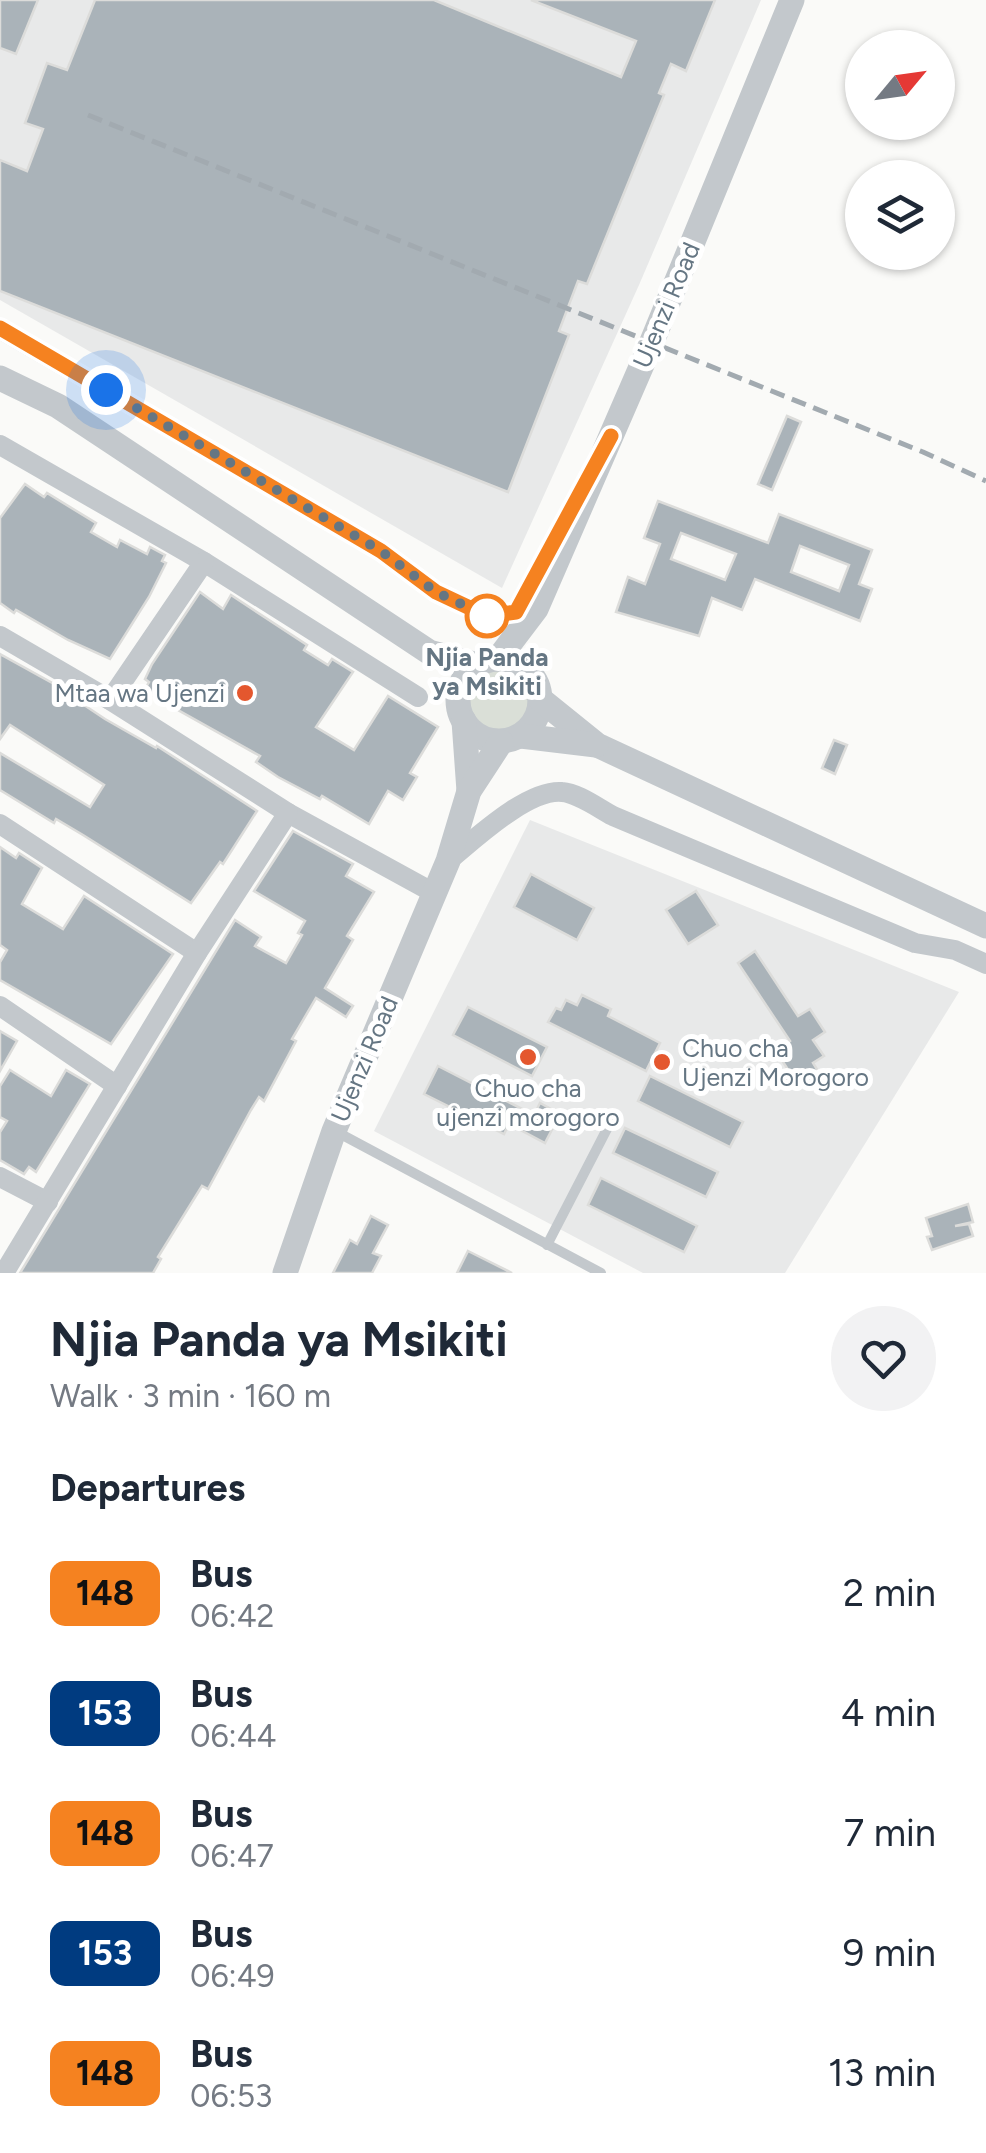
<!DOCTYPE html>
<meta charset="utf-8">
<style>
:root{--surface:#fff;--page:#f2f2f3;--text:#1f2937;--muted:#747a83}
body{margin:0;font-family:Figtree,sans-serif;background:var(--page);color:var(--text);height:100vh;display:flex;flex-direction:column;font-size:38px;white-space:nowrap}
*{box-sizing:border-box;margin:0}
p{font-size:32px;color:var(--muted)}
.icon{flex:none;width:55px;height:55px;fill:none;stroke:currentColor;stroke-width:2;stroke-linecap:round;stroke-linejoin:round}
.map{position:relative;height:1273px;overflow:hidden}
.side{display:flex;flex-direction:column;background:var(--surface);flex:1}
.side>*{flex:none}
.badge{padding:0 20px;border-radius:15px;font-size:35px;line-height:65px}
.needle{width:65px;rotate:61deg}
.fabs{position:absolute;left:845px;top:30px;display:grid;gap:20px}
.fabs a{display:grid;place-items:center;width:110px;height:110px;border-radius:50%;background:var(--surface);box-shadow:0 2px 8px #0004;font-size:50px}
.you{position:absolute;width:50px;height:50px;margin:-25px;border:8px solid #fff;border-radius:50%;background:#1a73e8;box-shadow:0 0 0 15px #1a73e833}
.map>.badge{position:absolute;translate:-50% -50%;box-shadow:0 0 0 5px #fff}
h2{padding:0 50px;font-size:38px;line-height:90px}
.round{display:grid;place-items:center;flex:none;width:105px;height:105px;border-radius:52px;background:var(--page)}
.headline{display:flex;align-items:center;justify-content:space-between;height:170px;padding:0 50px}
h1{font-size:48px;font-weight:700;line-height:75px}
ul{padding:0;list-style:none}
li{display:flex;align-items:center;gap:30px;height:120px;padding:0 50px}
li div{flex:1}
li b{display:block;font-size:38px}
li em{font-style:normal}
li .badge{min-width:110px;font-weight:700;text-align:center}
.map>svg:first-child{display:block}
.built{fill:#e8e9e9}
.green{fill:#dadfd7}
.building{fill:#aab3b9;stroke:#dcdcda;stroke-width:2.5;fill-rule:evenodd}
.lines{fill:none;stroke-linecap:round;stroke-linejoin:round}
.service{stroke:#c3c8cc;stroke-width:10}
.minor{stroke:#c3c8cc;stroke-width:20}
.tertiary{stroke:#c3c8cc;stroke-width:25}
.rail{stroke:#a2aab0;stroke-width:5;stroke-dasharray:15 8;stroke-linecap:butt}
.line-casing{stroke:#fff;stroke-width:22}
.line{stroke:#f58220;stroke-width:15}
.walk{stroke:#657683;stroke-width:10;stroke-dasharray:0 18}
.stop-dot{fill:#fff;stroke:#f58220;stroke-width:5}
.poi-dot{fill:#e4572e;stroke:#fff;stroke-width:4}
.labels{text-anchor:middle;stroke-width:10;stroke-linejoin:round;paint-order:stroke}
.street-label{font-size:25px;fill:#657683;stroke:#fff}
.stop-label{font-size:25px;font-weight:bold;fill:#657683;stroke:#fff}
.poi-label{font-size:25px;fill:#657683;stroke:#fff;text-anchor:end}
</style>
<div class="map">
<svg width="986" height="1273" viewBox="0 0 986 1273">
<rect width="100%" height="100%" fill="#fafaf8"/>
<g class="built">
<path d="M0 0H761L639 285 502 588 0 300Z"/>
<path d="M530 820 959 992 785 1273H643L374 1131Z"/>
</g>
<circle class="green" cx="499" cy="699" r="33"/>
<g class="building">
<path d="M0 0H38L16 54 0 48Z"/>
<path d="M95 0H434L621 77 636 41 531 0H715L686 71 671 64 659 93 664 95 587 284 578 281 559 331 569 335 508 492 0 291V160L27 171 43 129 25 123 47 63 67 70Z"/>
<path d="M787 416 801 422 772 490 758 484Z"/>
<path d="M25 484 44 497 47 493 96 523 91 532 117 547 120 540 147 554 150 547 165 555 162 561 166 563 149 597 110 659 68 640 16 610 14 613 0 603V518Z"/>
<path d="M658 501 768 543 779 514 872 550 859 584 872 589 860 621 755 579 742 610 712 598 699 636 616 612 628 577 645 584 660 544 644 538ZM681 533 736 554 725 580 671 559ZM800 546 849 565 839 591 791 572Z"/>
<path d="M200 592 223 609 231 595 307 645 304 650 328 665 332 659 353 672 316 727 354 750 388 696 438 727 410 773 417 777 403 800 388 791 369 824 322 796 320 799 278 777 256 762 260 756 144 691 149 682 145 679 152 664Z"/>
<path d="M0 654 83 700 81 703 105 719 156 748 157 746 257 811 223 864 220 862 191 903 83 835 56 819 54 823 0 790V753L90 807 104 785 10 725 0 739Z"/>
<path d="M834 740 847 745 835 774 822 768Z"/>
<path d="M293 831 353 864 346 876 374 892 347 936 353 940 325 988 353 1006 346 1017 316 998 292 1039 296 1041 264 1101 259 1097 251 1110 208 1189 202 1186 158 1257 161 1259 153 1273H20L235 920 261 937 255 946 286 963 302 935 298 933 305 921 254 891Z"/>
<path d="M0 847 16 858 19 853 42 868 22 904 63 929 84 896 173 954 111 1044 0 980V962L7 950 0 945Z"/>
<path d="M531 874 594 908 577 940 514 907Z"/>
<path d="M696 891 718 925 688 944 666 910Z"/>
<path d="M755 951 798 1016 810 1009 825 1032 813 1040 824 1056 813 1063 818 1071 790 1084 782 1071 787 1068 776 1051 790 1041 738 963Z"/>
<path d="M582 995 611 1009 608 1016 660 1043 646 1071 548 1022 556 1008 561 1010 566 1000 577 1005Z"/>
<path d="M468 1007 547 1047 532 1076 453 1035Z"/>
<path d="M0 1031 17 1041 0 1071Z"/>
<path d="M438 1066 534 1115 540 1103 560 1114 545 1143 509 1124 504 1134 424 1094Z"/>
<path d="M10 1070 51 1096 66 1070 90 1084 36 1172 29 1167 24 1174 0 1160V1132L7 1121 0 1117V1086Z"/>
<path d="M650 1076 743 1122 730 1147 638 1101Z"/>
<path d="M625 1128 718 1172 706 1197 613 1153Z"/>
<path d="M601 1178 697 1226 684 1252 588 1205Z"/>
<path d="M968 1204 973 1222 955 1226 969 1224 973 1236 932 1250 927 1237 932 1236 926 1218Z"/>
<path d="M371 1216 388 1225 373 1253 381 1256 372 1273H333L350 1240 357 1244Z"/>
<path d="M468 1251 512 1273H457Z"/>
</g>
<g class="lines">
<g class="service">
<path d="M335 1131 601 1273"/>
<path d="M547 1245 608 1127"/>
</g>
<g class="minor">
<path d="M0 329 381 551 436 592 487 617 516 611 555 539"/>
<path d="M0 445 204 562 418 697"/>
<path d="M0 636 110 700 288 813 434 893"/>
<path d="M110 700 204 562"/>
<path d="M0 824 197 953"/>
<path d="M448 861C474 840 527 789 562 792 578 793 598 808 613 816L915 943 955 950 986 964"/>
<path d="M0 1006 117 1086"/>
<path d="M0 1177 48 1202"/>
<path d="M4 1273 197 953 288 813"/>
</g>
<g class="tertiary">
<path d="M0 378 58 406 429 652 478 665"/>
<circle cx="499" cy="700" r="41"/>
<path d="M498 659 536 609 651 344 792 0"/>
<path d="M540 699 597 745 986 926"/>
<path d="M464 721 469 791"/>
<path d="M521 736 596 745"/>
<path d="M285 1273 334 1131 448 861 469 791 501 742"/>
</g>
<path class="rail" d="M88 115 923 452 986 481"/>
</g>
<g class="lines">
<g class="line-casing">
<path id="line" d="M0 328 381 551 436 592 487 616 516 612 611 436"/>
</g>
<use href="#line" class="line"/>
<path class="walk" d="M106 390 381 551 436 592 487 616"/>
</g>
<circle class="stop-dot" cx="487" cy="616" r="20"/>
<g class="poi-dot">
<circle cx="245" cy="693" r="10"/>
<circle cx="528" cy="1057" r="10"/>
<circle cx="662" cy="1062" r="10"/>
</g>
<g class="labels">
<g class="street-label">
<text transform="translate(666 305) rotate(-67)" y="9">Ujenzi Road</text>
<text transform="translate(364 1059) rotate(-67)" y="9">Ujenzi Road</text>
</g>
<g class="stop-label">
<text x="487" y="666">Njia Panda<tspan x="487" dy="29">ya Msikiti</tspan></text>
</g>
<g class="poi-label">
<text x="225" y="702">Mtaa wa Ujenzi</text>
<text x="682" y="1057" text-anchor="start">Chuo cha<tspan x="682" dy="29">Ujenzi Morogoro</tspan></text>
<text x="528" y="1097" text-anchor="middle">Chuo cha<tspan x="528" dy="29">ujenzi morogoro</tspan></text>
</g>
</g>
</svg>
<div class="fabs">
<a><svg class="needle" viewBox="-14 -14 28 28"><path d="M0-13l5 13h-10z" fill="#e53935"/><path d="M0 13l5-13h-10z" fill="#747a83"/></svg></a>
<a><svg class="icon" aria-label="layers" viewBox="0 0 24 24"><path d="M12 4l9 5-9 5-9-5zM3 14l9 5 9-5"/></svg></a>
</div>
<div class="you" style="left:106px;top:390px"></div>
</div>
<section class="side">
<div class="headline"><div><h1>Njia Panda ya Msikiti</h1><p>Walk · 3 min · 160 m</p></div><a class="round"><svg class="icon" aria-label="heart" viewBox="0 0 24 24"><path d="M12 20l-8-8c-3-5 5-10 8-4 3-6 11-1 8 4z"/></svg></a></div>
<h2>Departures</h2>
<ul>
<li><span class="badge" style="background:#f58220;color:#111">148</span><div><b>Bus</b><p>06:42</p></div><em>2 min</em></li>
<li><span class="badge" style="background:#003b80;color:#fff">153</span><div><b>Bus</b><p>06:44</p></div><em>4 min</em></li>
<li><span class="badge" style="background:#f58220;color:#111">148</span><div><b>Bus</b><p>06:47</p></div><em>7 min</em></li>
<li><span class="badge" style="background:#003b80;color:#fff">153</span><div><b>Bus</b><p>06:49</p></div><em>9 min</em></li>
<li><span class="badge" style="background:#f58220;color:#111">148</span><div><b>Bus</b><p>06:53</p></div><em>13 min</em></li>
</ul>
</section>
